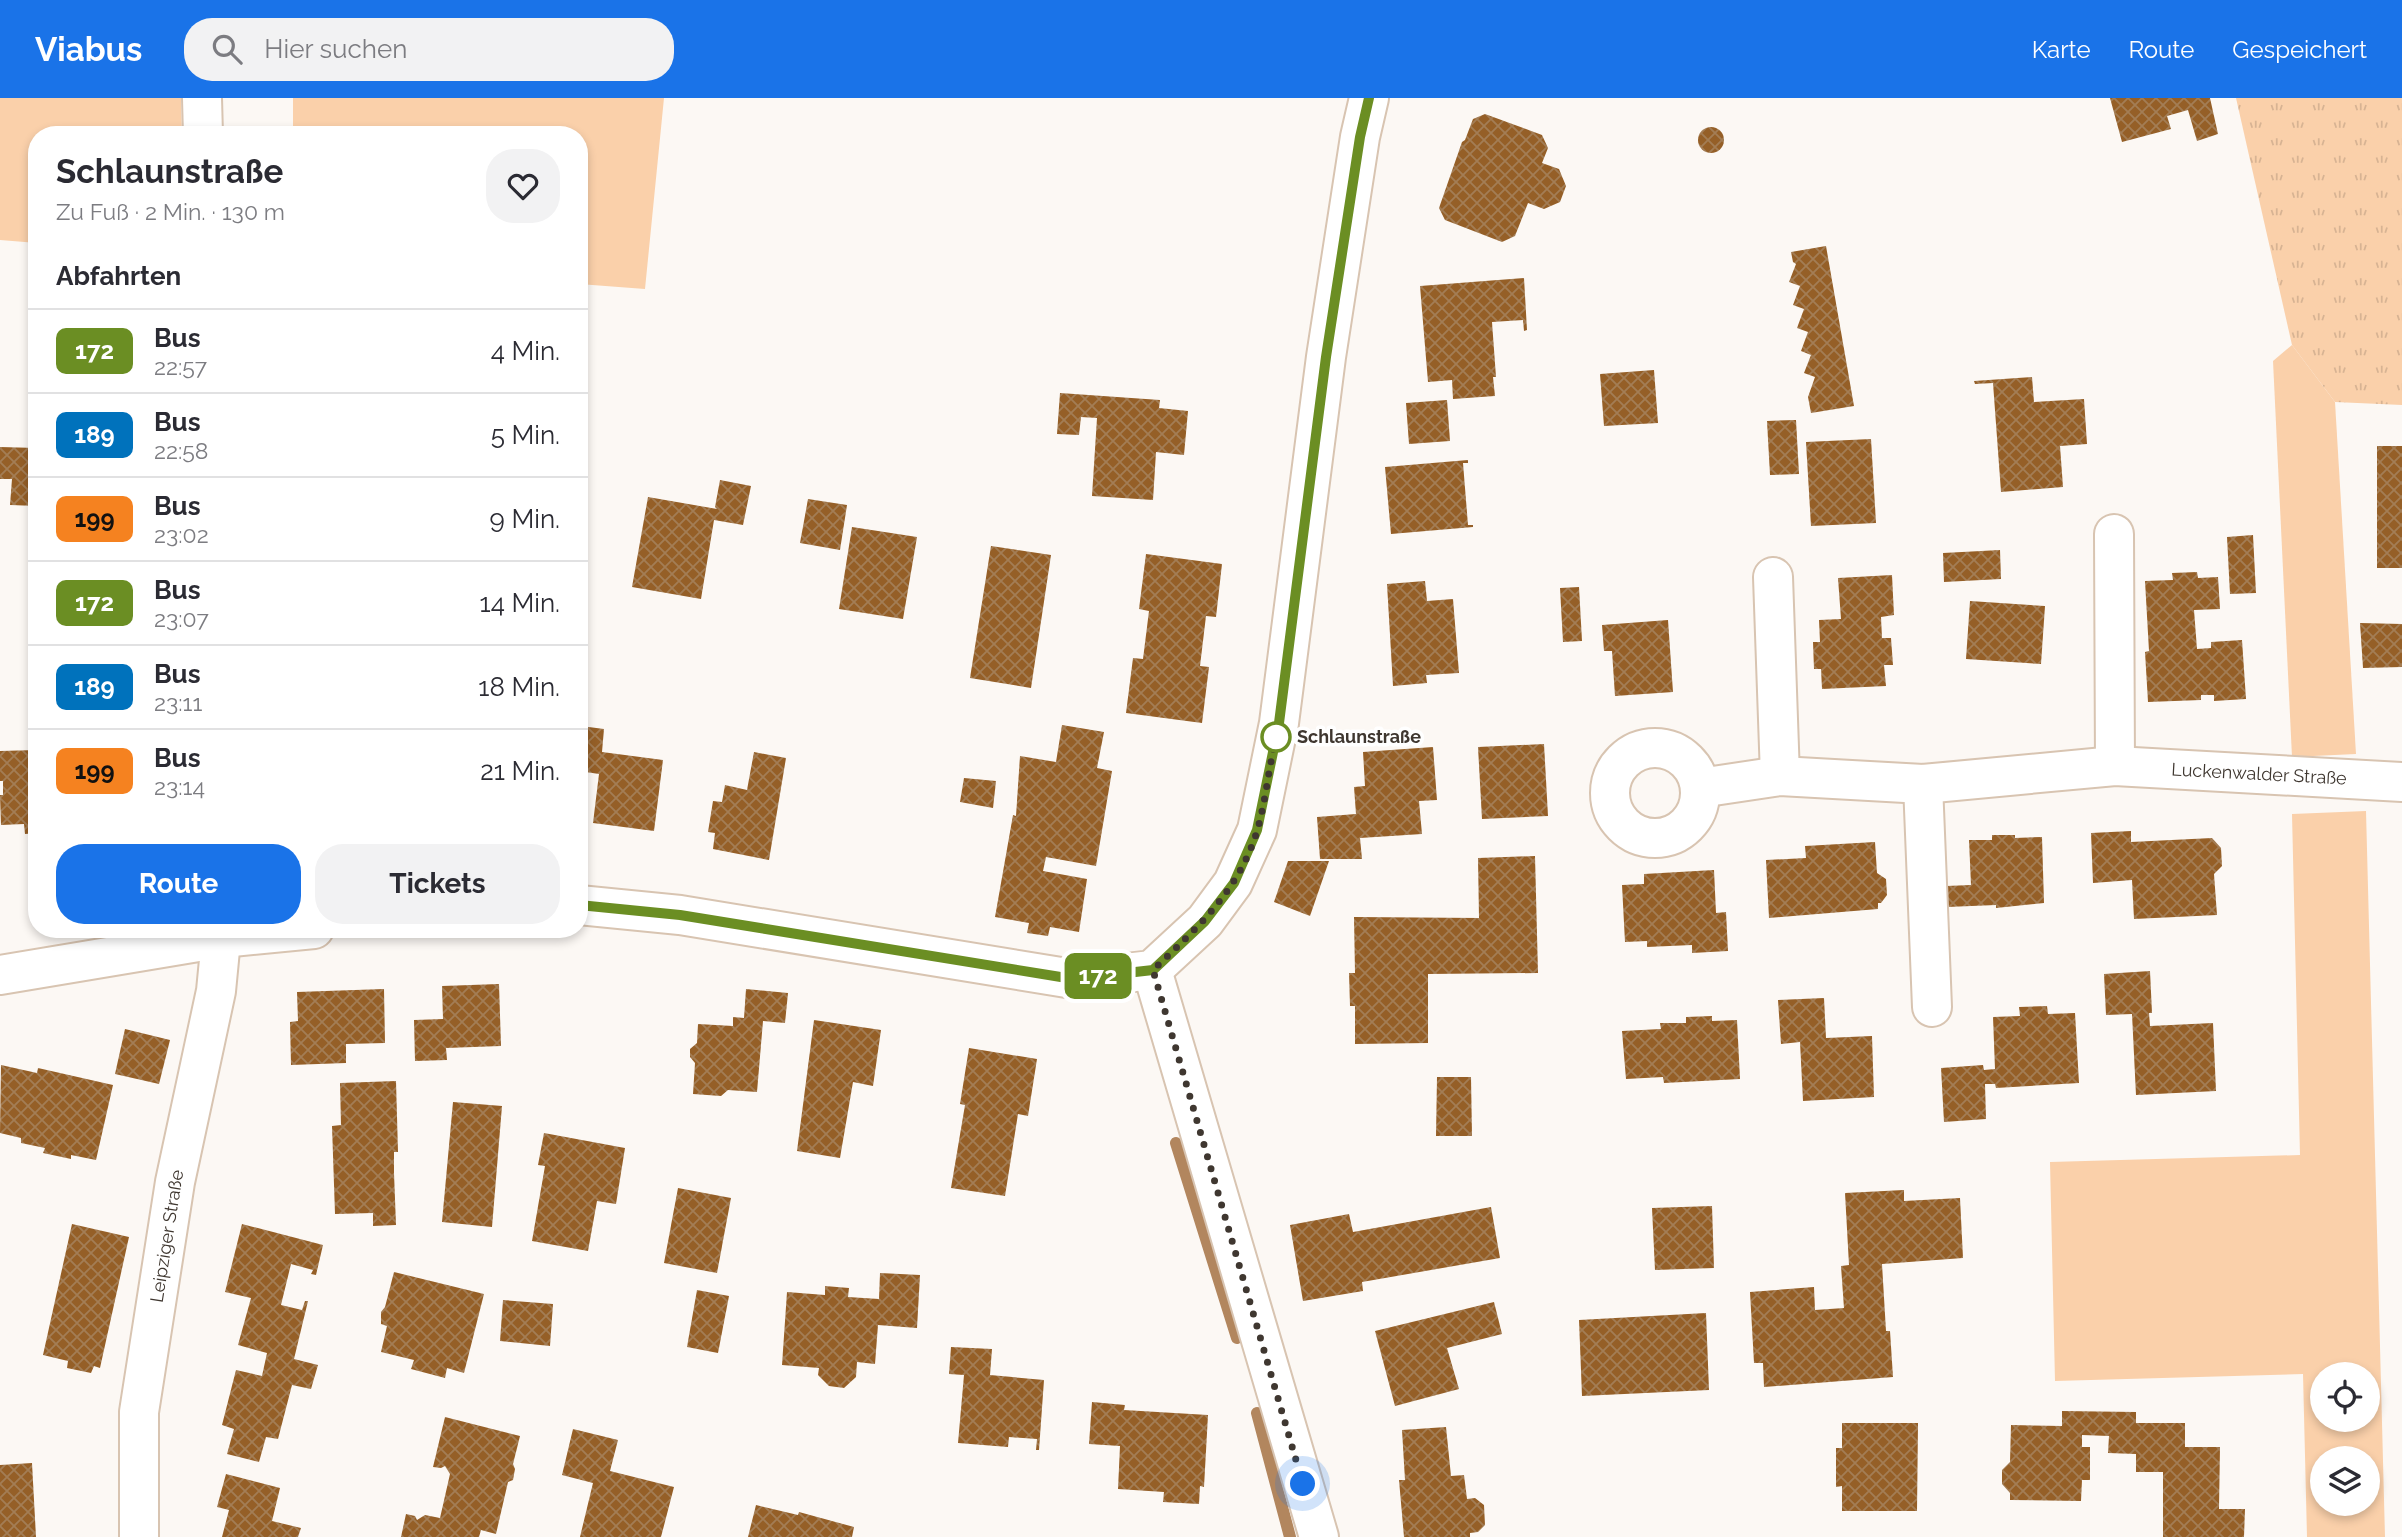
<!DOCTYPE html>
<html lang="de">
<meta charset="utf-8">
<style>
:root{--surface:#fff;--page:#f2f2f3;--text:#2b2b33;--muted:#7c7c81;--line:#e1e1e2;--accent:#1a73e8}
body{margin:0;font-family:Raleway,sans-serif;background:var(--page);color:var(--text);height:100vh;display:flex;flex-direction:column;font-size:26px;white-space:nowrap}
*{box-sizing:border-box;margin:0}
p{font-size:23px;color:var(--muted)}
.icon{flex:none;width:38px;height:38px;fill:none;stroke:currentColor;stroke-width:2;stroke-linecap:round;stroke-linejoin:round}
.map{position:relative;flex:1;overflow:hidden}
.side{position:absolute;left:28px;top:28px;width:560px;height:812px;display:flex;flex-direction:column;background:var(--surface);border-radius:28px;box-shadow:0 4px 10px #0003}
.side>*{flex:none}
.badge{padding:0 14px;border-radius:10px;font-size:24px;line-height:46px}
.tools{position:absolute;left:2310px;top:1264px;display:grid;gap:14px}
.tools a{display:grid;place-items:center;width:70px;height:70px;border-radius:50%;background:var(--surface);box-shadow:0 4px 10px #0003;font-size:35px}
.you{position:absolute;width:35px;height:35px;margin:-18px;border:5px solid #fff;border-radius:50%;background:#1a73e8;box-shadow:0 0 0 10px #1a73e833}
.map>.badge{position:absolute;translate:-50% -50%;box-shadow:0 0 0 4px #fff}
h2{padding:0 28px;font-size:26px;line-height:63px}
.round{display:grid;place-items:center;flex:none;width:74px;height:74px;border-radius:28px;background:var(--page)}
.head{display:flex;align-items:center;justify-content:space-between;height:119px;padding:0 28px}
h1{font-size:33px;font-weight:700;line-height:52px}
.primary-button{display:flex;gap:14px;margin-top:auto;padding:14px 28px}
.primary-button a{flex:1;height:80px;border-radius:28px;background:var(--accent);color:#fff;font-size:28px;font-weight:700;line-height:80px;text-align:center}
.primary-button a+a{background:var(--page);color:var(--text)}
ul{padding:0;list-style:none}
li{display:flex;align-items:center;gap:21px;height:84px;padding:0 28px;border-top:2px solid var(--line)}
li div{flex:1}
li b{display:block;font-size:26px}
li em{font-style:normal}
li .badge{min-width:77px;font-weight:700;text-align:center}
header{display:flex;align-items:center;gap:42px;box-sizing:border-box;height:98px;padding:0 35px;background:var(--accent);color:#fff}
header strong{font-size:33px}
nav{display:flex;gap:38px;margin-inline-start:auto;font-size:24px}
.search{width:490px;height:63px;background:var(--page);display:flex;align-items:center;gap:18px;box-sizing:border-box;padding:0 24px;border-radius:28px;color:var(--muted);font-size:26px}
.map>svg:first-child{display:block}
.green{fill:#fad0aa;fill-rule:evenodd}
.park{fill:url(#park-tufts)}
.lines{fill:none;stroke-linecap:round;stroke-linejoin:round}
.stream{stroke:#b2865e;stroke-width:12}
.building{fill:url(#building-cross-hatch)}
.minor-casing{stroke:#d8c4b1;stroke-width:42}
.minor{stroke:#fff;stroke-width:38}
.line-casing{stroke:#fff;stroke-width:16}
.line{stroke:#6b8e23;stroke-width:10}
.walk{stroke:#3f3730;stroke-width:7;stroke-dasharray:0 12.6}
.stop-dot{fill:#fff;stroke:#6b8e23;stroke-width:3.5}
.labels{text-anchor:middle;stroke-width:7;stroke-linejoin:round;paint-order:stroke}
.stop-label{font-size:18px;font-weight:bold;fill:#3f3730;stroke:#fff;text-anchor:start}
.street-label{font-size:18px;fill:#3f3730;stroke:#fff}
</style>
<header>
<strong>Viabus</strong>
<div class="search"><svg class="icon" aria-label="search" viewBox="0 0 24 24"><circle cx="10" cy="10" r="6"/><path d="M15 15l6 6"/></svg>Hier suchen</div>
<nav><a>Karte</a><a>Route</a><a>Gespeichert</a></nav>
</header>
<div class="map">
<svg width="2402" height="1439" viewBox="0 0 2402 1439">
<defs>
<pattern id="park-tufts" width="24" height="20" patternUnits="userSpaceOnUse" patternTransform="scale(1.75)"><rect width="24" height="20" fill="#fad0aa"/><path d="M3 7l-1-3M5 7V3M7 7l1-3M15 17l-1-3M17 17v-4M19 17l1-3" fill="none" stroke="#d7b393"/></pattern>
<pattern id="building-cross-hatch" width="8" height="8" patternUnits="userSpaceOnUse" patternTransform="scale(1.75)"><rect width="8" height="8" fill="#955f27"/><path d="M0 0l8 8M0 8l8-8" fill="none" stroke="#a37d55"/></pattern>
</defs>
<rect width="100%" height="100%" fill="#fcf8f4"/>
<g class="green">
<path d="M0 0H181L182 37H37V145L0 142Z"/>
<path d="M293 0H664L645 191 579 186V37H293Z"/>
<path d="M2292 247 2335 304 2356 656 2292 659 2273 263Z"/>
<path d="M2366 713 2385 1439H2307L2303 1276 2055 1283 2050 1064 2300 1057 2292 716ZM2322 1276H2368V1321H2322ZM2322 1360H2368V1405H2322Z"/>
</g>
<path class="park" d="M2236 0H2402V307L2335 304 2292 247Z"/>
<g class="lines">
<g class="stream">
<path d="M1176 1045 1237 1240"/>
<path d="M1257 1315 1290 1439"/>
</g>
</g>
<g class="building">
<path d="M2110 0H2210L2218 36 2197 43 2188 12 2167 18 2171 31 2122 44Z"/>
<path d="M1485 16 1542 37 1548 50 1542 65 1559 71 1566 88 1560 104 1544 111 1528 105 1515 138 1502 144 1445 122 1439 110 1462 44 1465 42 1473 21Z"/>
<circle cx="1711" cy="42" r="13"/>
<path d="M1826 148 1854 308 1811 315 1808 299 1815 279 1804 275 1811 257 1801 253 1808 234 1797 230 1804 211 1793 207 1800 188 1789 184 1796 166 1793 164 1791 154Z"/>
<path d="M1524 180 1527 232 1524 233 1523 222 1492 224 1496 279H1493L1495 298 1453 301 1452 282 1428 284 1420 188Z"/>
<path d="M1654 272 1658 325 1604 328 1600 276Z"/>
<path d="M2032 279 2034 304 2084 301 2087 346 2060 348 2063 389 2001 394 1993 285 1975 286 1974 283Z"/>
<path d="M1060 295 1160 302 1159 310 1188 313 1184 357 1156 354 1153 402 1092 398 1097 320 1081 319 1079 337 1057 336Z"/>
<path d="M1447 302 1450 343 1409 346 1406 305Z"/>
<path d="M1796 322 1799 376 1770 377 1767 323Z"/>
<path d="M1871 341 1876 425 1811 428 1806 344Z"/>
<rect x="2377" y="348" width="25" height="122"/>
<path d="M0 349 37 350V408L10 407 12 381H0Z"/>
<path d="M1468 362V365H1463L1468 427H1473V429L1391 436 1385 369Z"/>
<path d="M720 382 751 388 743 427 714 422 701 501 632 489 648 399 717 411 715 409Z"/>
<path d="M808 401 847 407 840 452 800 445Z"/>
<path d="M852 429 917 439 903 521 839 511Z"/>
<path d="M2253 437 2256 495 2230 496 2227 439Z"/>
<path d="M991 448 1051 457 1031 590 970 580Z"/>
<path d="M2000 452 2001 481 1944 484 1943 455Z"/>
<path d="M1146 456 1222 466 1216 519 1206 518 1200 568 1209 569 1202 625 1126 615 1133 560 1143 561 1149 513 1139 511Z"/>
<path d="M2197 474 2198 480 2218 479 2220 511 2194 512 2197 551 2211 550V544L2242 542 2246 601 2214 603V597H2201V602L2148 604 2145 554 2149 553 2145 483 2173 482 2172 475Z"/>
<path d="M1892 477 1894 517 1881 519 1882 540H1891L1893 567H1884L1886 588 1822 591 1821 571H1814L1813 544H1820L1819 522 1841 521 1838 480Z"/>
<path d="M1425 483 1427 503 1453 501 1459 575 1426 577 1427 585 1393 588 1387 486Z"/>
<path d="M1579 489 1582 543 1563 544 1560 490Z"/>
<path d="M1970 503 2045 508 2041 566 1966 561Z"/>
<path d="M1668 522 1673 594 1615 598 1612 553H1604L1602 527Z"/>
<path d="M2360 525 2402 526V569L2363 570Z"/>
<path d="M1062 627 1104 634 1097 670 1112 673 1096 768 1046 759 1043 773 1087 781 1079 834 1050 829 1048 838 1027 835 1029 825 995 819 1013 717 1016 718 1020 658 1056 664Z"/>
<path d="M581 628 604 631 602 654 663 662 654 733 593 725 599 676 579 673Z"/>
<path d="M1544 646 1548 718 1482 721 1478 649Z"/>
<path d="M1433 649 1437 702 1419 703 1422 736 1360 740 1362 761H1320L1317 719 1356 716 1354 689 1365 688 1363 654Z"/>
<path d="M37 652V735L25 736 24 726 1 727 0 697H3V683H0V653Z"/>
<path d="M754 654 786 660 769 762 713 751 715 735 708 734 713 703 722 704 725 687 747 692Z"/>
<path d="M964 680 996 683 993 710 960 704Z"/>
<path d="M2131 733V744L2212 740 2221 750 2222 768 2214 776 2217 817 2134 821 2132 782 2093 785 2091 735Z"/>
<path d="M1992 737H2015V740L2042 739 2044 805 1996 810V807L1947 809 1946 788 1971 787 1969 742H1992Z"/>
<path d="M1875 744 1877 775 1886 781 1887 797 1881 805H1878V811L1769 820 1766 762 1806 760 1805 748Z"/>
<path d="M1535 758 1538 875 1428 876V945L1355 946V908H1350L1349 875H1355L1354 819 1479 820 1478 760Z"/>
<path d="M1288 763H1329L1310 818 1274 804Z"/>
<path d="M1714 772 1716 815 1726 814 1728 853 1692 855V847L1647 849V843L1625 844 1622 787 1644 786V776Z"/>
<path d="M2150 873 2152 915H2149L2150 928 2213 925 2216 993 2136 997 2132 916 2106 917 2104 876Z"/>
<path d="M499 886 501 948 446 950 447 962 415 963 414 922 443 921 442 888Z"/>
<path d="M384 891 385 945 346 946V965L291 967 290 924 298 923 297 894Z"/>
<path d="M746 891 788 895 785 925 763 923 757 994 728 992 721 998 693 996 695 965 690 959V951L697 945 698 926 733 928V919L744 920Z"/>
<path d="M1824 900 1826 940 1872 938 1874 999 1803 1003 1800 944 1781 946 1778 902Z"/>
<path d="M2047 908 2048 916 2075 915 2079 985 1996 990 1995 986H1985L1986 1021 1944 1024 1941 970 1983 967 1984 972 1995 971 1993 919 2020 918 2019 909Z"/>
<path d="M1712 918V923L1737 922 1740 981 1664 985 1663 979 1626 981 1622 933 1661 931 1660 925H1686V919Z"/>
<path d="M814 922 881 932 873 988 853 984 840 1060 797 1053Z"/>
<path d="M125 931 170 942 159 986 115 976Z"/>
<path d="M969 950 1037 961 1028 1018 1018 1016 1005 1098 951 1090 965 1007 960 1006Z"/>
<path d="M1 967 37 975 38 970 113 987 96 1062 71 1057V1061L43 1055 45 1050 21 1045V1040L0 1035Z"/>
<path d="M1437 979H1471L1472 1038H1436Z"/>
<path d="M396 983 398 1054H394V1075L396 1127 373 1128V1115L335 1116 332 1028 341 1027 340 985Z"/>
<path d="M453 1004 502 1008 492 1129 442 1124Z"/>
<path d="M544 1035 625 1050 616 1106 597 1103 588 1153 532 1143 545 1068 538 1067Z"/>
<path d="M678 1090 731 1100 717 1175 664 1165Z"/>
<path d="M1904 1092V1103L1960 1100 1963 1160 1882 1166 1886 1233H1890L1893 1279 1764 1289 1763 1265H1754L1750 1194 1814 1189 1815 1212 1844 1210 1841 1168 1849 1167 1845 1095Z"/>
<path d="M1712 1108 1714 1170 1655 1172 1652 1110Z"/>
<path d="M1491 1109 1500 1160 1362 1184 1363 1193 1303 1203 1290 1127 1349 1116 1353 1134Z"/>
<path d="M72 1126 129 1139 100 1270 94 1268 91 1275 67 1270 68 1263 43 1257Z"/>
<path d="M242 1126 323 1147 316 1177 311 1176 313 1172 291 1166 281 1207 302 1212 305 1203H308L294 1261 318 1267 311 1291 292 1287 278 1341 266 1339 259 1364 227 1356 234 1331 222 1327 236 1272 262 1278 267 1255 238 1247 251 1200 225 1194Z"/>
<path d="M394 1174 484 1196 464 1275 447 1270 445 1280 411 1271 414 1262 381 1254 387 1228 381 1226V1214L385 1209Z"/>
<path d="M880 1175 920 1177 917 1230 878 1227 875 1266 857 1264 856 1279 844 1290 829 1288 818 1277 819 1270 782 1267 787 1194 825 1197V1188L849 1190 848 1199 879 1201Z"/>
<path d="M697 1192 729 1198 718 1255 687 1249Z"/>
<path d="M503 1202 553 1206 550 1248 500 1243Z"/>
<path d="M1494 1204 1502 1236 1447 1250 1459 1291 1395 1308 1375 1233Z"/>
<path d="M1706 1215 1709 1292 1582 1298 1579 1222Z"/>
<path d="M951 1249 992 1251 990 1277 1044 1282 1039 1352H1036L1037 1341 1009 1339 1008 1349 958 1345 964 1277 949 1276Z"/>
<path d="M1092 1304 1125 1307 1124 1312 1208 1317 1204 1389 1200 1388 1199 1406 1163 1404 1164 1394 1118 1391 1120 1348 1089 1346Z"/>
<path d="M2062 1313 2136 1314V1325H2185V1349H2220L2219 1411H2245L2244 1439H2163V1374H2136V1356L2108 1355 2109 1338 2082 1337V1349H2090V1382H2082L2081 1403 2010 1402V1395L2002 1386V1372L2010 1364 2011 1327 2062 1328Z"/>
<path d="M445 1319 520 1338 513 1366 515 1371 513 1382 508 1384 496 1436 481 1432 479 1439H401L406 1416 415 1418 417 1422 425 1417 440 1420 450 1376 445 1368 441 1370 433 1369Z"/>
<path d="M1842 1325H1918L1917 1413H1842V1388L1836 1389V1350H1842Z"/>
<path d="M1446 1329 1451 1378 1464 1377 1467 1401 1475 1400 1484 1407 1485 1427 1478 1434 1470 1435V1439H1404L1399 1382H1405L1402 1332Z"/>
<path d="M573 1331 618 1342 610 1373 674 1389 661 1439H580L593 1385 562 1377Z"/>
<path d="M32 1365 36 1439H0V1367Z"/>
<path d="M226 1376 280 1390 272 1423 301 1430 298 1439H222L229 1412 217 1409Z"/>
<path d="M756 1407 798 1417 799 1414 854 1429 852 1439H748Z"/>
</g>
<g class="lines">
<g class="minor-casing">
<g id="minor">
<path d="M202 0 203 37"/>
<path d="M2114 436 2115 668"/>
<path d="M1773 479 1780 678"/>
<circle cx="1655" cy="695" r="45"/>
<path d="M1923 686 1932 909"/>
<path d="M1700 690 1780 678 1923 686 2115 668 2402 684"/>
<path d="M579 807 680 817 1073 881 1152 872 1205 823 1233 785 1257 732 1279 625 1326 259 1360 39 1369 0"/>
<path d="M1152 872 1319 1439"/>
<path d="M0 877 222 840 314 831"/>
<path d="M139 1439V1314L175 1084 216 893 222 831"/>
</g>
</g>
<use href="#minor" class="minor"/>
</g>
<g class="lines">
<g class="line-casing">
<path id="line" d="M579 807 680 817 1073 881 1153 872 1205 823 1234 785 1257 732 1279 625 1326 259 1360 39 1369 0"/>
</g>
<use href="#line" class="line"/>
<path class="walk" d="M1276 639C1269 669 1266 700 1258 730 1240 792 1197 830 1153 872L1303 1386"/>
</g>
<circle class="stop-dot" cx="1276" cy="639" r="14"/>
<g class="labels">
<g class="stop-label">
<text x="1297" y="645">Schlaunstraße</text>
</g>
<g class="street-label">
<text transform="translate(2259 676) rotate(3)" y="6">Luckenwalder Straße</text>
<text transform="translate(167 1138) rotate(-81)" y="6">Leipziger Straße</text>
</g>
</g>
</svg>
<div class="tools">
<a><svg class="icon" aria-label="locate" viewBox="0 0 24 24"><circle cx="12" cy="12" r="6"/><path d="M12 2v4M12 18v4M2 12h4M18 12h4"/></svg></a>
<a><svg class="icon" aria-label="layers" viewBox="0 0 24 24"><path d="M12 4l9 5-9 5-9-5zM3 14l9 5 9-5"/></svg></a>
</div>
<div class="you" style="left:1303px;top:1386px"></div>
<b class="badge" style="left:1098px;top:878px;background:#6b8e23;color:#fff">172</b>
<section class="side">
<div class="head"><div><h1>Schlaunstraße</h1><p>Zu Fuß · 2 Min. · 130 m</p></div><a class="round"><svg class="icon" aria-label="heart" viewBox="0 0 24 24"><path d="M12 20l-8-8c-3-5 5-10 8-4 3-6 11-1 8 4z"/></svg></a></div>
<h2>Abfahrten</h2>
<ul>
<li><span class="badge" style="background:#6b8e23;color:#fff">172</span><div><b>Bus</b><p>22:57</p></div><em>4 Min.</em></li>
<li><span class="badge" style="background:#0072bc;color:#fff">189</span><div><b>Bus</b><p>22:58</p></div><em>5 Min.</em></li>
<li><span class="badge" style="background:#f58220;color:#111">199</span><div><b>Bus</b><p>23:02</p></div><em>9 Min.</em></li>
<li><span class="badge" style="background:#6b8e23;color:#fff">172</span><div><b>Bus</b><p>23:07</p></div><em>14 Min.</em></li>
<li><span class="badge" style="background:#0072bc;color:#fff">189</span><div><b>Bus</b><p>23:11</p></div><em>18 Min.</em></li>
<li><span class="badge" style="background:#f58220;color:#111">199</span><div><b>Bus</b><p>23:14</p></div><em>21 Min.</em></li>
</ul>
<div class="primary-button"><a>Route</a><a>Tickets</a></div>
</section>
</div>
